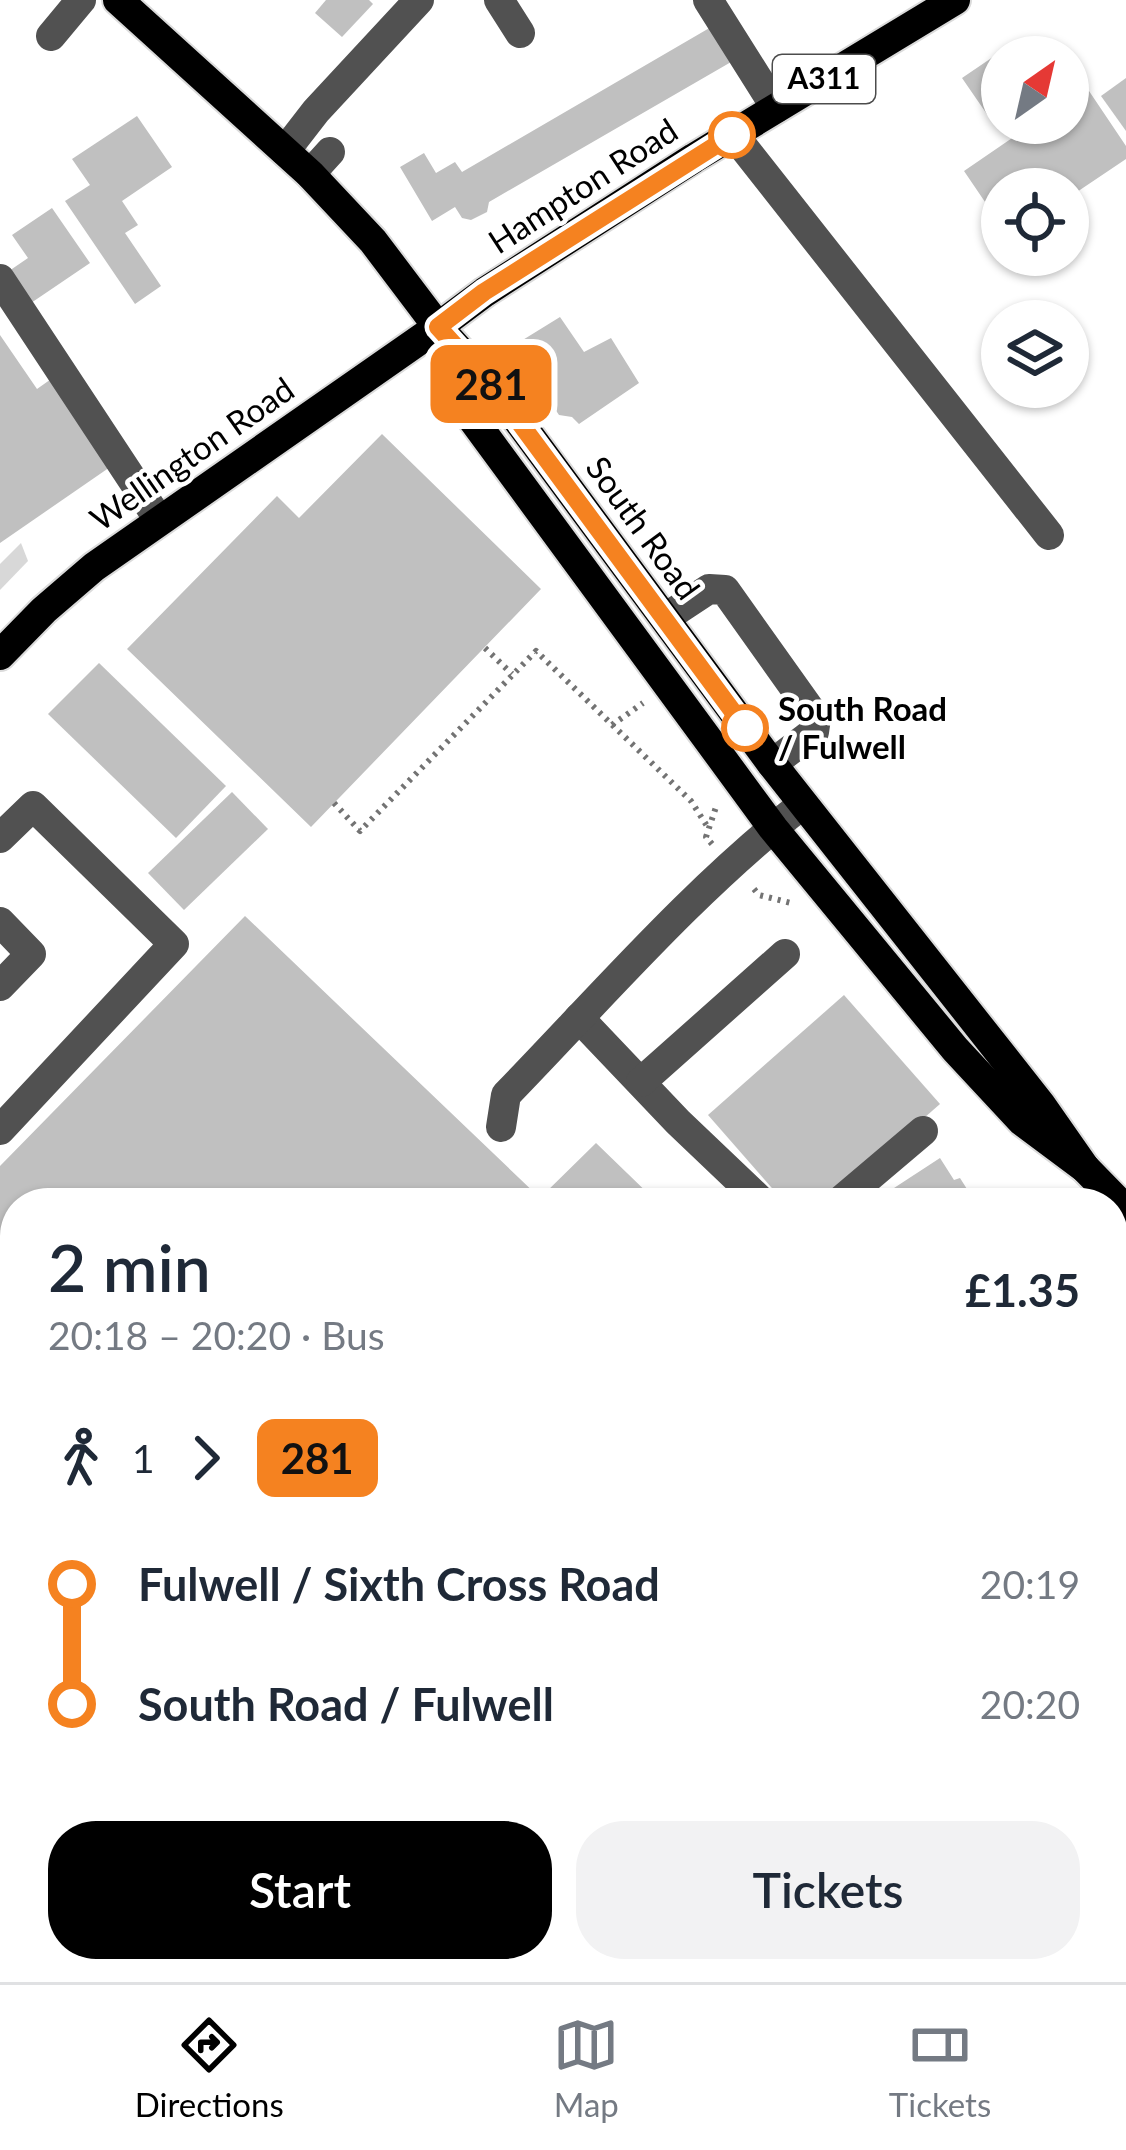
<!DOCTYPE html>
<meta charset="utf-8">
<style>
:root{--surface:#fff;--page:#f2f2f3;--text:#1f2937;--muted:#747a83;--line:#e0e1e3;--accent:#000}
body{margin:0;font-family:Lato,sans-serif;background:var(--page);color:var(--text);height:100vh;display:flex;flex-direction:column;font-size:45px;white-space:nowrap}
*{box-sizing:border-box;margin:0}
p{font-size:39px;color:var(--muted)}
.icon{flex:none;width:66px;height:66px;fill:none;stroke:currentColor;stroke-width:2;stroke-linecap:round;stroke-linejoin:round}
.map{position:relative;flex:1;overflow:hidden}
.details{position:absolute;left:0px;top:1188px;width:1128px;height:795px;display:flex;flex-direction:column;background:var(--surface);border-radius:48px 48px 0 0;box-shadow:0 3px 9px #0004}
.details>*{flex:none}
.badge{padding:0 24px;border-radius:18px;font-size:42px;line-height:78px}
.needle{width:78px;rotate:34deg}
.fabs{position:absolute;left:981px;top:36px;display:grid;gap:24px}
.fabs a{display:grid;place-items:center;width:108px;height:108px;border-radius:50%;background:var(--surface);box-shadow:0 3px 9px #0004;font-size:60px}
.map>.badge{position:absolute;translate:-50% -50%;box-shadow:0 0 0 6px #fff}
.legs{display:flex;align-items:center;gap:18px;height:132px;padding:0 48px;font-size:39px}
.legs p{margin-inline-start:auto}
.head{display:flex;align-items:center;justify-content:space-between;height:204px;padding:0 48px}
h1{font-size:66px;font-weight:600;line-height:90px}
.button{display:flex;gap:24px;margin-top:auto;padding:24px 48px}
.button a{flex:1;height:138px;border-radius:48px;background:var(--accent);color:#fff;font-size:48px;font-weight:600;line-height:138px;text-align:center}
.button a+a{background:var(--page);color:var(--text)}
ul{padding:0 48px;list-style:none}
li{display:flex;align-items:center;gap:42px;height:120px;font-size:45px}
li i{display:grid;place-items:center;width:18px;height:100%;margin:0 15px;background:currentColor}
li i::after{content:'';width:30px;height:30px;margin:-15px;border:9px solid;border-radius:50%;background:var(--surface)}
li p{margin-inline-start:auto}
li:first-child i{background:linear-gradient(#0000 50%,currentColor 0)}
li:last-child i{background:linear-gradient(currentColor 50%,#0000 0)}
.menu{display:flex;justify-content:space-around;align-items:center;height:168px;border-top:3px solid var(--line);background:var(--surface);font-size:33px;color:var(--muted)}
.menu a{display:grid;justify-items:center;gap:6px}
.menu .selected{color:var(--accent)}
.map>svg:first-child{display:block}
.green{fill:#d8d8d8}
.building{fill:#c0c0c0}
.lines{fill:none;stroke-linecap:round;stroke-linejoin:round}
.major-casing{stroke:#dbdbdb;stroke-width:34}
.path{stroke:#737373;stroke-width:6;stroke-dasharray:3 6;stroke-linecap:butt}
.minor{stroke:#515151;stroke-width:30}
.major{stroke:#000;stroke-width:30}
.rail{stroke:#000;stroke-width:9;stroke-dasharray:18 6 3 6;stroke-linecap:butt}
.line-1-casing{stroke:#fff;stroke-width:27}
.line-1{stroke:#f58220;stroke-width:18}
.stop-1-dot{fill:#fff;stroke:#f58220;stroke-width:6}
.labels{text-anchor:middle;stroke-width:9;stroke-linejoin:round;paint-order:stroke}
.shield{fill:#fff;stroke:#4c4c4c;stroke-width:3}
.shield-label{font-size:30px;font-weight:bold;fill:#000}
.street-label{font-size:33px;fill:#000;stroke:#fff}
.stop-label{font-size:33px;font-weight:bold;fill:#000;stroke:#fff;text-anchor:start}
</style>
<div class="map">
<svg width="1126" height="1982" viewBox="0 0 1126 1982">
<rect width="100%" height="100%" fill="#fff"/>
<g class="green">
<path d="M21 543 28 561 0 590V564Z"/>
<path d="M0 1544 15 1547V1585L0 1581Z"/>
<path d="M1113 1785 1126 1788V1835L1113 1832Z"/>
<path d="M0 1965 68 1980 72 1968H88L120 1974 119 1982H0Z"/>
<path d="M335 1968H431L501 1982H415L398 1979 396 1982H391V1977Z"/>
<path d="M743 1968H872L939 1982H816Z"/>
</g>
<g class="building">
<path d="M326 0H369L373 4 342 37 315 13Z"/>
<path d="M718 23 738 58 489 202 487 212 471 220 462 218 455 207 432 221 400 167 424 153 436 173 455 162 462 172Z"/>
<path d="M1015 42 1025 57H1002V117L993 123 962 78Z"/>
<path d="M1126 78V131L1101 96Z"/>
<path d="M1087 88 1126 146V159L1068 198V189H1002V227L964 171 1034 123H1068V100Z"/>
<path d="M137 116 172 167 122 201 138 225 125 233 161 286 135 304 65 201 90 185 72 159Z"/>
<path d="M52 208 90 263 31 303 9 271 28 258 12 235Z"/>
<path d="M560 317 584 352 611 338 639 383 579 424 572 417 559 415 513 346Z"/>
<path d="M0 335 37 389 54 377 113 465 0 543Z"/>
<path d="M382 434 541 589 311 827 127 649 277 496 299 518Z"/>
<path d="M99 663 226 786 176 838 48 714Z"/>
<path d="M232 792 268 829 184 910 148 873Z"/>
<path d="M245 916 540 1198 596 1143 658 1203H15V1280L0 1266V1166Z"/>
<path d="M844 995 940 1104 827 1203H785L708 1115Z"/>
<path d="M940 1158 954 1180 960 1178 972 1197 962 1203H904L894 1188Z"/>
<path d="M1113 1338 1126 1352V1456L1113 1453Z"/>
<path d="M0 1488 15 1491V1527L0 1523Z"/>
<path d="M1 1761 15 1764V1809L0 1806Z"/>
<path d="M0 1904 15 1907V1968L0 1965Z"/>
<path d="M26 1968H72L69 1980Z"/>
<path d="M98 1968H167L164 1982H119L120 1974Z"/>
<path d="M171 1968H335L392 1978 391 1982H169Z"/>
<path d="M881 1968H991L990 1974 999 1976 998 1982H939L881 1972Z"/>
<path d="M1000 1968H1077L1081 1975 1067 1982H1063L1060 1977 1051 1982H1007Z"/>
</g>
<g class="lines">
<g class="major-casing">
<g id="major">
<path d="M118 0 310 174 373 241 438 327 497 392 772 764 1041 1105 1085 1168"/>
<path d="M440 333 454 388 463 406 773 828 955 1049 1022 1121 1085 1168 1126 1210"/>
<path d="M0 655 44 610 94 567 438 327 485 292 694 158 955 0"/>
<path d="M1116 1982 1126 1942"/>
</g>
</g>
<g class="path">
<path d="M485 648 512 674"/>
<path d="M612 725 643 703"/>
<path d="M334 803 360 831 536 651 691 801 709 829"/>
<path d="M712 844 706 837 716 807"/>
<path d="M754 889 759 895 791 903"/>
<path d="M0 1530 15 1533"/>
<path d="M0 1698H12L15 1694"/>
<path d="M0 1723 6 1699"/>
</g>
<g class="minor">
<path d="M499 0 520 33"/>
<path d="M708 0 776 108"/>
<path d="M51 36 81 0"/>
<path d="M733 134 1049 535"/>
<path d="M285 151 316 111 419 0"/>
<path d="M310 174 330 152"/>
<path d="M0 279 159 520"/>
<path d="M665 618 709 589 725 590 816 718 814 732 772 764"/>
<path d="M0 838 33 806 174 944 0 1130"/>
<path d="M0 922 31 954 0 986"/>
<path d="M579 1018 678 1122 763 1203"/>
<path d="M641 1082 785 954"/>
<path d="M501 1127 506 1095C602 996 694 889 803 804"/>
<path d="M838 1203 923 1131"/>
<path d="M0 1332 15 1347"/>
<path d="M1113 1544 1126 1547"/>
<path d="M0 1851 15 1854"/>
<path d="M617 1968 691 1982"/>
</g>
<use href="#major" class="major"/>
<g class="rail">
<path d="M0 1625 15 1628"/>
<path d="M1113 1843 1126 1846"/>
<path d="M1113 1864 1126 1867"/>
</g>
</g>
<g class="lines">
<g class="line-1-casing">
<path id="line-1" d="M732 135 484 292 438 327 497 392 745 728"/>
</g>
<use href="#line-1" class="line-1"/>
</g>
<g class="stop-1-dot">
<circle cx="732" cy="135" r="21"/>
<circle cx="745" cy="728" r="21"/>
</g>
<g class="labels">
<rect class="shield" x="773" y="55" width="102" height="48" rx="9"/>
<g class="shield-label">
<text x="824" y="89">A311</text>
</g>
<g class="street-label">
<text transform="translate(583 186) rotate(-33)" y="12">Hampton Road</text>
<text transform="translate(192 454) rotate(-35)" y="12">Wellington Road</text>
<text transform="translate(643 528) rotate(54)" y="12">South Road</text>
</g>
<g class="stop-label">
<text x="778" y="721">South Road<tspan x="778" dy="38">/ Fulwell</tspan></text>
</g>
</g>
</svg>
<div class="fabs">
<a><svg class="needle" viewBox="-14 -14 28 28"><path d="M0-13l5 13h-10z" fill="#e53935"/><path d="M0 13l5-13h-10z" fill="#747a83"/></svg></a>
<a><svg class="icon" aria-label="locate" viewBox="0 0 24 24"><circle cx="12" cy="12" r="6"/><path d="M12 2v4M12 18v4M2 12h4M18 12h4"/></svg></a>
<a><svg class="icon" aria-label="layers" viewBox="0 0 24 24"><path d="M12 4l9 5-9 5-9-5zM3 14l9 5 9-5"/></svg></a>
</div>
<b class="badge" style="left:491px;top:384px;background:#f58220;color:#111">281</b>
<section class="details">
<div class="head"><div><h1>2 min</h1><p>20:18 – 20:20 · Bus</p></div><b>£1.35</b></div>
<div class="legs"><svg class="icon" aria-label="walk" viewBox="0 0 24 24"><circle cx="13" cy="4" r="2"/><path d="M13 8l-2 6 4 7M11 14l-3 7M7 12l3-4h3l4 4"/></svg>1<svg class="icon" aria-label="forward" viewBox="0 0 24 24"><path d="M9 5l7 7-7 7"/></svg><b class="badge" style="background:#f58220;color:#111">281</b></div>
<ul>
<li><i style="color:#f58220"></i><b>Fulwell / Sixth Cross Road</b><p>20:19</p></li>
<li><i style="color:#f58220"></i><b>South Road / Fulwell</b><p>20:20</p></li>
</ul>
<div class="button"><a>Start</a><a>Tickets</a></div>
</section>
</div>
<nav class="menu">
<a class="selected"><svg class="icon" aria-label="directions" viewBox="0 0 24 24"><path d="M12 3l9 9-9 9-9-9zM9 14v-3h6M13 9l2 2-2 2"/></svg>Directions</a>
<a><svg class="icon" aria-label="map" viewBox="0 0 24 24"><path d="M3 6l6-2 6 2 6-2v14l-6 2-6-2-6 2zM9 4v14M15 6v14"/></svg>Map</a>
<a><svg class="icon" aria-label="tickets" viewBox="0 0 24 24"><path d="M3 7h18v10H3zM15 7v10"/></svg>Tickets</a>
</nav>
